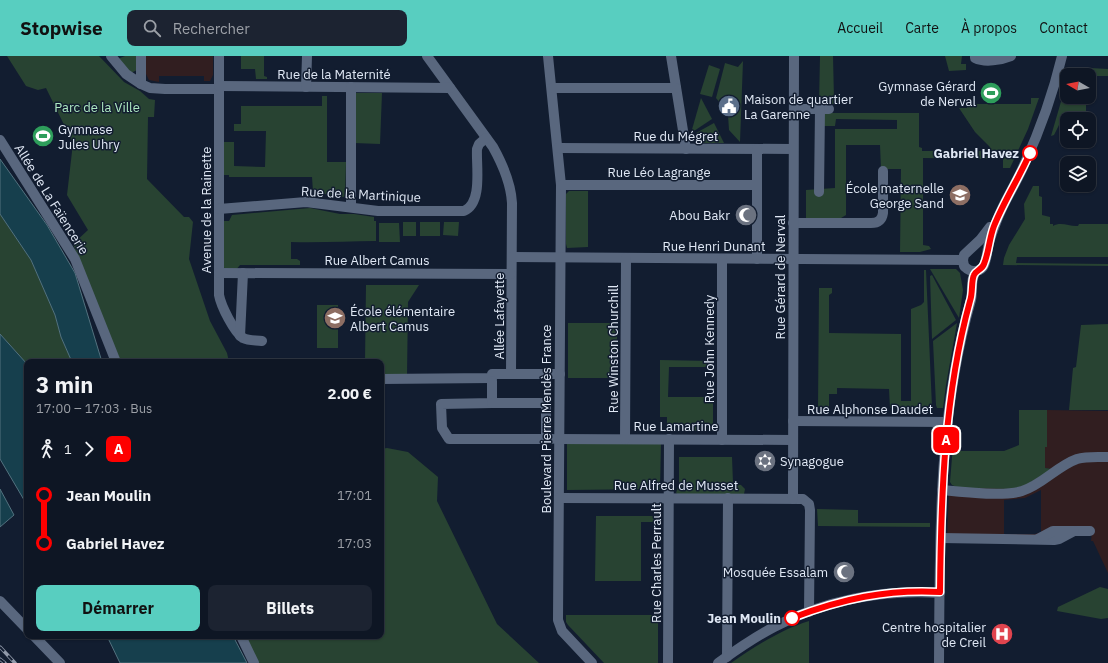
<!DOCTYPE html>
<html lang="fr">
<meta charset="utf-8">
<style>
:root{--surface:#0e1624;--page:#1c2331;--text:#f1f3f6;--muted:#9b9fa6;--line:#2e3541;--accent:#58cec0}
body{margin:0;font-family:"IBM Plex Sans",sans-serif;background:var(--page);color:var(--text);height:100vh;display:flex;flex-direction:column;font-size:15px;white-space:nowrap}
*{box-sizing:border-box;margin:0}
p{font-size:13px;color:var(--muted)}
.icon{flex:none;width:22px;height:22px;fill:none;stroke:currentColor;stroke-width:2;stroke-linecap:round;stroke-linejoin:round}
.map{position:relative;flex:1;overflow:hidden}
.sheet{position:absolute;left:24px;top:303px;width:360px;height:280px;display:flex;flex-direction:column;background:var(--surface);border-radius:8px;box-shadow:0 1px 3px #0004,0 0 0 1px var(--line)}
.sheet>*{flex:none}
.badge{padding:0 8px;border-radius:6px;font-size:14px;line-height:26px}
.needle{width:26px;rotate:279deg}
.controls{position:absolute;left:1060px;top:12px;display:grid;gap:8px}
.controls a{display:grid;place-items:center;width:36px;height:36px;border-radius:8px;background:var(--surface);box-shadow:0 1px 3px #0004,0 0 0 1px var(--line);font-size:20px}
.map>.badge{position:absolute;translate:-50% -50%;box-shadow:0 0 0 2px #fff}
.legs{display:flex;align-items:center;gap:6px;height:44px;padding:0 12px;font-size:13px}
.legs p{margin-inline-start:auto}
.head{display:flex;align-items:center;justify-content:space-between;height:68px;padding:0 12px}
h1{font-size:22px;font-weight:700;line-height:30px}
.button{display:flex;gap:8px;margin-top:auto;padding:8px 12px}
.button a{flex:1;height:46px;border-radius:8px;background:var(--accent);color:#111;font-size:16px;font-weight:700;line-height:46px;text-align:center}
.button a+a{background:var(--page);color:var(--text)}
ul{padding:0 12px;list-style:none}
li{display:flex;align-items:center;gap:14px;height:48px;font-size:15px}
li i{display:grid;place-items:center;width:6px;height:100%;margin:0 5px;background:currentColor}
li i::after{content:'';width:10px;height:10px;margin:-5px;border:3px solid;border-radius:50%;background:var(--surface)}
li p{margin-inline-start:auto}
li:first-child i{background:linear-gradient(#0000 50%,currentColor 0)}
li:last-child i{background:linear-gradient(currentColor 50%,#0000 0)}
header{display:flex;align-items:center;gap:24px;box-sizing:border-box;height:56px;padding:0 20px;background:var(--accent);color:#111}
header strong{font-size:19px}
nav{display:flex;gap:22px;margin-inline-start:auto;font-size:14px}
.search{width:280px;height:36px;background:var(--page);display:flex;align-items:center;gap:10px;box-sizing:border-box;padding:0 14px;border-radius:8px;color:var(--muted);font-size:15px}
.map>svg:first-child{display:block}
.industrial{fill:#311e20;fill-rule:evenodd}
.green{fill:#284332}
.water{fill:#163f4d;stroke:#53727f}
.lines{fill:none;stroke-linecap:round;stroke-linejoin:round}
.minor{stroke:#59677e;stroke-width:10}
.rail-casing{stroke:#9099a9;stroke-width:3.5}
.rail{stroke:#121d30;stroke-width:2;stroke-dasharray:6;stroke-linecap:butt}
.line-1-casing{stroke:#fff;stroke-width:9}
.line-1{stroke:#fe0000;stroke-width:6}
.stop-1-dot{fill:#fff;stroke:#fe0000;stroke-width:2}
.labels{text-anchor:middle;stroke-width:3;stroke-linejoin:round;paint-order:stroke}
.street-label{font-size:13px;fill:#e0e8f5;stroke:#121d30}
.poi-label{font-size:13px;fill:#e0e8f5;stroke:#121d30;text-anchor:end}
.park-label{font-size:13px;fill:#aee9c2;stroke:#121d30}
.stop-label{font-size:13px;font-weight:bold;fill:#e0e8f5;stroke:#121d30;text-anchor:end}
</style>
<header>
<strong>Stopwise</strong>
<div class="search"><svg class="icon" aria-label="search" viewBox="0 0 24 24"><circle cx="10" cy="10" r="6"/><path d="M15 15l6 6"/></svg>Rechercher</div>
<nav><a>Accueil</a><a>Carte</a><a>À propos</a><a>Contact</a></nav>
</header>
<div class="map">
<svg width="1108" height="607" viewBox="0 0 1108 607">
<rect width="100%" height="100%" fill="#121d30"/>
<g class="industrial">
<path d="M146 0H213V19L210 25H204V20H159V26L149 24 146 18Z"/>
<path d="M1047 354 1108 355V517L1093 485H1091L1092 475 1037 484 947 482 949 435 1050 412H1045V391L1047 390ZM1041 434V476L1035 478H1004V444L1025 442Z"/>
</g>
<g class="green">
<path d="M7 0H99L124 26 140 35 149 43 155 44 154 61H148L147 123 184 161H189L193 166 189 203 210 265 227 297 229 306H121L95 247 73 188 88 174 67 139 73 87 46 32 38 34 26 30Z"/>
<path d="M125 0H139L137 14 133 16H129L119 4 120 2Z"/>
<path d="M241 0H264V20L267 21V23H256L255 13H241Z"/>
<path d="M820 0H833L834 43H838V48H819Z"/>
<path d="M945 0H962L961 8H966V14L949 15Z"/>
<path d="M743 5 740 86 729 74 728 59 737 51 729 43 721 48 716 42 725 7 738 11Z"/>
<path d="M709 9 720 13 712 41 700 38Z"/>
<path d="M1090 12 1108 13V20H1095V26H1090Z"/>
<path d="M1067 25V41H1086V63H1067V64L1059 69 1054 79 1051 80Z"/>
<path d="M356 37H382L380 88 354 87Z"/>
<path d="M322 40H327V106H346L345 140 343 141 313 136 312 121H229V119H224V86H234V110L265 111 266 75H234V68H241V50H322Z"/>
<path d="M701 42 712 63 691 77Z"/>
<path d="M1031 42H1039L1028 73 1010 112H1003V103L923 102V189L929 190 931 193 920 196H900L901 113H881L880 89H846V159L841 162H806V134L835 132V73H897V64L836 63 835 70H822V57H919V91L922 92V95H988L990 91 975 76 959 52H967V48H1031Z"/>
<path d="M714 67 724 87H696V77Z"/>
<path d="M1033 130H1039V140L1042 141V159L1050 161V168H1053V170C1061 165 1070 171 1078 170L1079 168H1108V201H1017L1016 207 1108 208V210L1003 209 1004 202 1009 189 1025 163 1024 148Z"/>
<path d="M569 135H588V191L567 192 566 188V138Z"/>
<path d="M310 152 340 158H354L374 161V165H376V185C348 185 320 187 291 186V203H297L300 205V209H240L235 215 225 213 223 210 224 165H229L232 159Z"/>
<path d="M0 158 31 204 55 259 61 281 72 306H27V308L0 278Z"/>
<rect x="403" y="166" width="13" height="14"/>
<rect x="420" y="166" width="20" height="14"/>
<path d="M444 166H459L458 180 443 179Z"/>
<path d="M379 167H399L400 186H379Z"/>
<path d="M930 213H956L960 217 963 234 959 262Z"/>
<path d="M924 214H926L932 351 890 352 889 333 837 332V338H829V351L818 352 819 232H832V237L829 239V277L901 278V345H911V253L921 249 924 246Z"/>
<path d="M932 219 956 264 932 283 930 220Z"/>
<path d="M366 229H419L408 246 407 320 381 319V306H365Z"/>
<rect x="317" y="249" width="21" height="43"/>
<rect x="568" y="267" width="49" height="55"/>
<path d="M957 267 946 329 943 352H937L936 349 933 285Z"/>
<path d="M1108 268V354H1069L1073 312 1076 311 1081 269Z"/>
<path d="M660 304 711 305V311H669L668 341H713V375L667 374V361H660Z"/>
<path d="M1019 354H1047V391H1045V412L1052 413 1026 429 1013 433 959 432 952 429 950 426 953 389 959 395H1004L1019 389Z"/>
<path d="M567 387H661L660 433 567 434Z"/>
<path d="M387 392 408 396 438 421 437 445 497 568 539 607H256L244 580H381V393Z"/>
<path d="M679 401H732L733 427 741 429 745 433 744 438 679 439 676 437 679 428Z"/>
<path d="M817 453 858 454V467H930V471L818 470Z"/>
<path d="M596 460H657L658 466H641V525H595Z"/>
<path d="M1100 531 1108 533V562L1101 563 1057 555 1058 551Z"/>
<path d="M566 559H658V607H604L568 569 566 566Z"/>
<path d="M809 565V607H731C756 590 780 574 809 565Z"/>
</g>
<g class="water">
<path d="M0 103 47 169 75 217 102 306H72L61 281 55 259 31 204 0 158Z"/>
<path d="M0 278 27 308V449L0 403Z"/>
<path d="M0 433 14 459 0 471Z"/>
<path d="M107 580H233L247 607H120Z"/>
</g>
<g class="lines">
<g class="minor">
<path d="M111 0 126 18 141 28 150 32 165 33H219"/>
<path d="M141 0V28"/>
<path d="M219 0V239C221 250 234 276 243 282 249 285 256 284 262 285"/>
<path d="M427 0 493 91C503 109 511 127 512 147L511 318"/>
<path d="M548 0 561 129 558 564 562 575 592 607"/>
<path d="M671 0 686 93"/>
<path d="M975 0V2C985 7 1001 4 1011 0"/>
<path d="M219 30 450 32"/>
<path d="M306 31 307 0"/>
<path d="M552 32H676"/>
<path d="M794 53H829"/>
<path d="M0 84 75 203 116 306"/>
<path d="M558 92 793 93"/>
<path d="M561 129H757"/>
<path d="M819 136 820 53"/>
<path d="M351 151V31"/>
<path d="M219 153 306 146 378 155H464C483 147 476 110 477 93L479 88 486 82"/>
<path d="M793 167H871C878 167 882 164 883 157V115"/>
<path d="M512 201 963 204"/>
<path d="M757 203V93"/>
<path d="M964 210 963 204 964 199 980 184 990 171"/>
<path d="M965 211C970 216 978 217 983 211 987 205 987 194 989 187 991 179 994 172 997 164 1004 145 1016 128 1024 109 1040 74 1053 38 1062 0"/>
<path d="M219 217 511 218"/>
<path d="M240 280 243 217"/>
<path d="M381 323 492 322V318H560"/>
<path d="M492 325V347L441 348 442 372 449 383H552"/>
<path d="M492 347H546V383"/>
<path d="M793 365 948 366"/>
<path d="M556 383 793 384"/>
<path d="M625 383 626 202"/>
<path d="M722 384V203"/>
<path d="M942 434C962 436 1004 441 1022 435 1042 429 1057 410 1077 403 1087 400 1098 401 1108 401"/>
<path d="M559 442 803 443 809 448 810 454 809 556"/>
<path d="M793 443 794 0"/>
<path d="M941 482 1054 484 1059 483 1074 475H1090"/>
<path d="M1038 483 1053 475H1074"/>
<path d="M0 545 27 573"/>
<path d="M34 580 60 607"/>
<path d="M241 580 254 607"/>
<path d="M727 601 728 442"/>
<path d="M668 607 669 383"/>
<path d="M718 607C736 594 755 581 774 571 825 544 883 533 940 537"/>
<path d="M939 607C940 486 937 362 971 244 973 235 970 223 976 215"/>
</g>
<g class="rail-casing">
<g id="rail">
<path d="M0 591 15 607"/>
<path d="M0 603 5 607"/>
</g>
</g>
<use href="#rail" class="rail"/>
</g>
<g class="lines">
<g class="line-1-casing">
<path id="line-1" d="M792 562C841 543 887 533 940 536 941 439 944 340 970 245 973 237 971 225 974 219 976 214 982 214 984 208 989 196 989 183 994 170 1004 145 1019 122 1030 97"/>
</g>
<use href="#line-1" class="line-1"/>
</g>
<defs>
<g id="stadium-disc" transform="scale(1.15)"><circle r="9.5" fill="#2e9e5b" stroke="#121d30"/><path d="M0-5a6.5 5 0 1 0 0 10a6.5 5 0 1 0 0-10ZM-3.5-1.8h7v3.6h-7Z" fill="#fff"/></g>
<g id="civic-disc" transform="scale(1.15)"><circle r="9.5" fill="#5c6f8a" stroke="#121d30"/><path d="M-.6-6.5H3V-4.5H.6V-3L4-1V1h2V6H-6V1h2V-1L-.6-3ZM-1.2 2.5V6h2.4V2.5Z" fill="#fff"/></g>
<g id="school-disc" transform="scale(1.15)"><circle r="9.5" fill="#8d6e63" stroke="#121d30"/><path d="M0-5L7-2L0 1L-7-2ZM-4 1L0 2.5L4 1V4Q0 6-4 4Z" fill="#fff"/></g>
<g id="mosque-disc" transform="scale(1.15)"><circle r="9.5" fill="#6b7280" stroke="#121d30"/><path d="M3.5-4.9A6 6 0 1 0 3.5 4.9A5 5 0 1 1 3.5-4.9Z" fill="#fff"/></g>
<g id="synagogue-disc" transform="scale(1.15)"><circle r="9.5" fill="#6b7280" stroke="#121d30"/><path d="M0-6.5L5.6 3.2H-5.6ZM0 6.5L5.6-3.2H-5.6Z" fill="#fff"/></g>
<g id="hospital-disc" transform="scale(1.15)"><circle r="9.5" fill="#e0444e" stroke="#121d30"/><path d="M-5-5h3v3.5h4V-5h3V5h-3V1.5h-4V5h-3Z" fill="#fff"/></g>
</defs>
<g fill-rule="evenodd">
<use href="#stadium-disc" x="991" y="37"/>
<use href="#civic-disc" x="729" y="50"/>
<use href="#stadium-disc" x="43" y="80"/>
<use href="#school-disc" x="960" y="139"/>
<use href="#mosque-disc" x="746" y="159"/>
<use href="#school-disc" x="335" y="262"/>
<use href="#synagogue-disc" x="765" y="405"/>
<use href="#mosque-disc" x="844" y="516"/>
<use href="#hospital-disc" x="1002" y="578"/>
</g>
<g class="stop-1-dot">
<circle cx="1030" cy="97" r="7"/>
<circle cx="792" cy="562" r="7"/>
</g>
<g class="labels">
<g class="street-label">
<text x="334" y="23">Rue de la Maternité</text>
<text x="676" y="85">Rue du Mégret</text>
<text x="659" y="121">Rue Léo Lagrange</text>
<text transform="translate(361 138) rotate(3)" y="5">Rue de la Martinique</text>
<text transform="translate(52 143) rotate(58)" y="5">Allée de La Faïencerie</text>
<text transform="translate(206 154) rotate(-90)" y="5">Avenue de la Rainette</text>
<text x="714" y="195">Rue Henri Dunant</text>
<text x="377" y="209">Rue Albert Camus</text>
<text transform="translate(780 221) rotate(-90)" y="5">Rue Gérard de Nerval</text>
<text transform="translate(499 260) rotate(-90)" y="5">Allée Lafayette</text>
<text transform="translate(613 293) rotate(-90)" y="5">Rue Winston Churchill</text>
<text transform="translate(709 293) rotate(-90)" y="5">Rue John Kennedy</text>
<text x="870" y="358">Rue Alphonse Daudet</text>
<text transform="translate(546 363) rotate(-90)" y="5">Boulevard Pierre Mendès France</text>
<text x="676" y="375">Rue Lamartine</text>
<text x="676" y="434">Rue Alfred de Musset</text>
<text transform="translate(656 507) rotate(-90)" y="5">Rue Charles Perrault</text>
</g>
<g class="poi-label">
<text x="976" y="35">Gymnase Gérard<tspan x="976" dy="15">de Nerval</tspan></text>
<text x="744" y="48" text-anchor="start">Maison de quartier<tspan x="744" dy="15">La Garenne</tspan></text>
<text x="58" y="78" text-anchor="start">Gymnase<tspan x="58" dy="15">Jules Uhry</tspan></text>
<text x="944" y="137">École maternelle<tspan x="944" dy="15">George Sand</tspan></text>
<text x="730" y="164">Abou Bakr</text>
<text x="350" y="260" text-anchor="start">École élémentaire<tspan x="350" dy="15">Albert Camus</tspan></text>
<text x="780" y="410" text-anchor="start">Synagogue</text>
<text x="828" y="521">Mosquée Essalam</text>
<text x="986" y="576">Centre hospitalier<tspan x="986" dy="15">de Creil</tspan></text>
</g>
<g class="park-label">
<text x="97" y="56">Parc de la Ville</text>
</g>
<g class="stop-label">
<text x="1019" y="102">Gabriel Havez</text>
<text x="781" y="567">Jean Moulin</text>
</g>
</g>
</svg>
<div class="controls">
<a><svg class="needle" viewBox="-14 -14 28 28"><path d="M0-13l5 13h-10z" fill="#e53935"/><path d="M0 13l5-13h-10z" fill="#9b9fa6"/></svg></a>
<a><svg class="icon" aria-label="locate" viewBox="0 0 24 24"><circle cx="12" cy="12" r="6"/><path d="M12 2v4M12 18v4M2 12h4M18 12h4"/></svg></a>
<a><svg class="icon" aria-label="layers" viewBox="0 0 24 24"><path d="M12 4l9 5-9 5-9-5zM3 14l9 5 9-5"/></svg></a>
</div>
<b class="badge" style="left:946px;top:384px;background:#fe0000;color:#fff">A</b>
<section class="sheet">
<div class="head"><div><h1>3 min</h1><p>17:00 – 17:03 · Bus</p></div><b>2.00 €</b></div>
<div class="legs"><svg class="icon" aria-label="walk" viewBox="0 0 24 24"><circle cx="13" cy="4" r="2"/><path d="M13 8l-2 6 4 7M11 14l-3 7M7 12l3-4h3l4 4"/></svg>1<svg class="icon" aria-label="forward" viewBox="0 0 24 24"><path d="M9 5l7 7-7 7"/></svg><b class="badge" style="background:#fe0000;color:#fff">A</b></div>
<ul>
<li><i style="color:#fe0000"></i><b>Jean Moulin</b><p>17:01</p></li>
<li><i style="color:#fe0000"></i><b>Gabriel Havez</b><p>17:03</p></li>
</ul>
<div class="button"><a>Démarrer</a><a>Billets</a></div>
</section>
</div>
